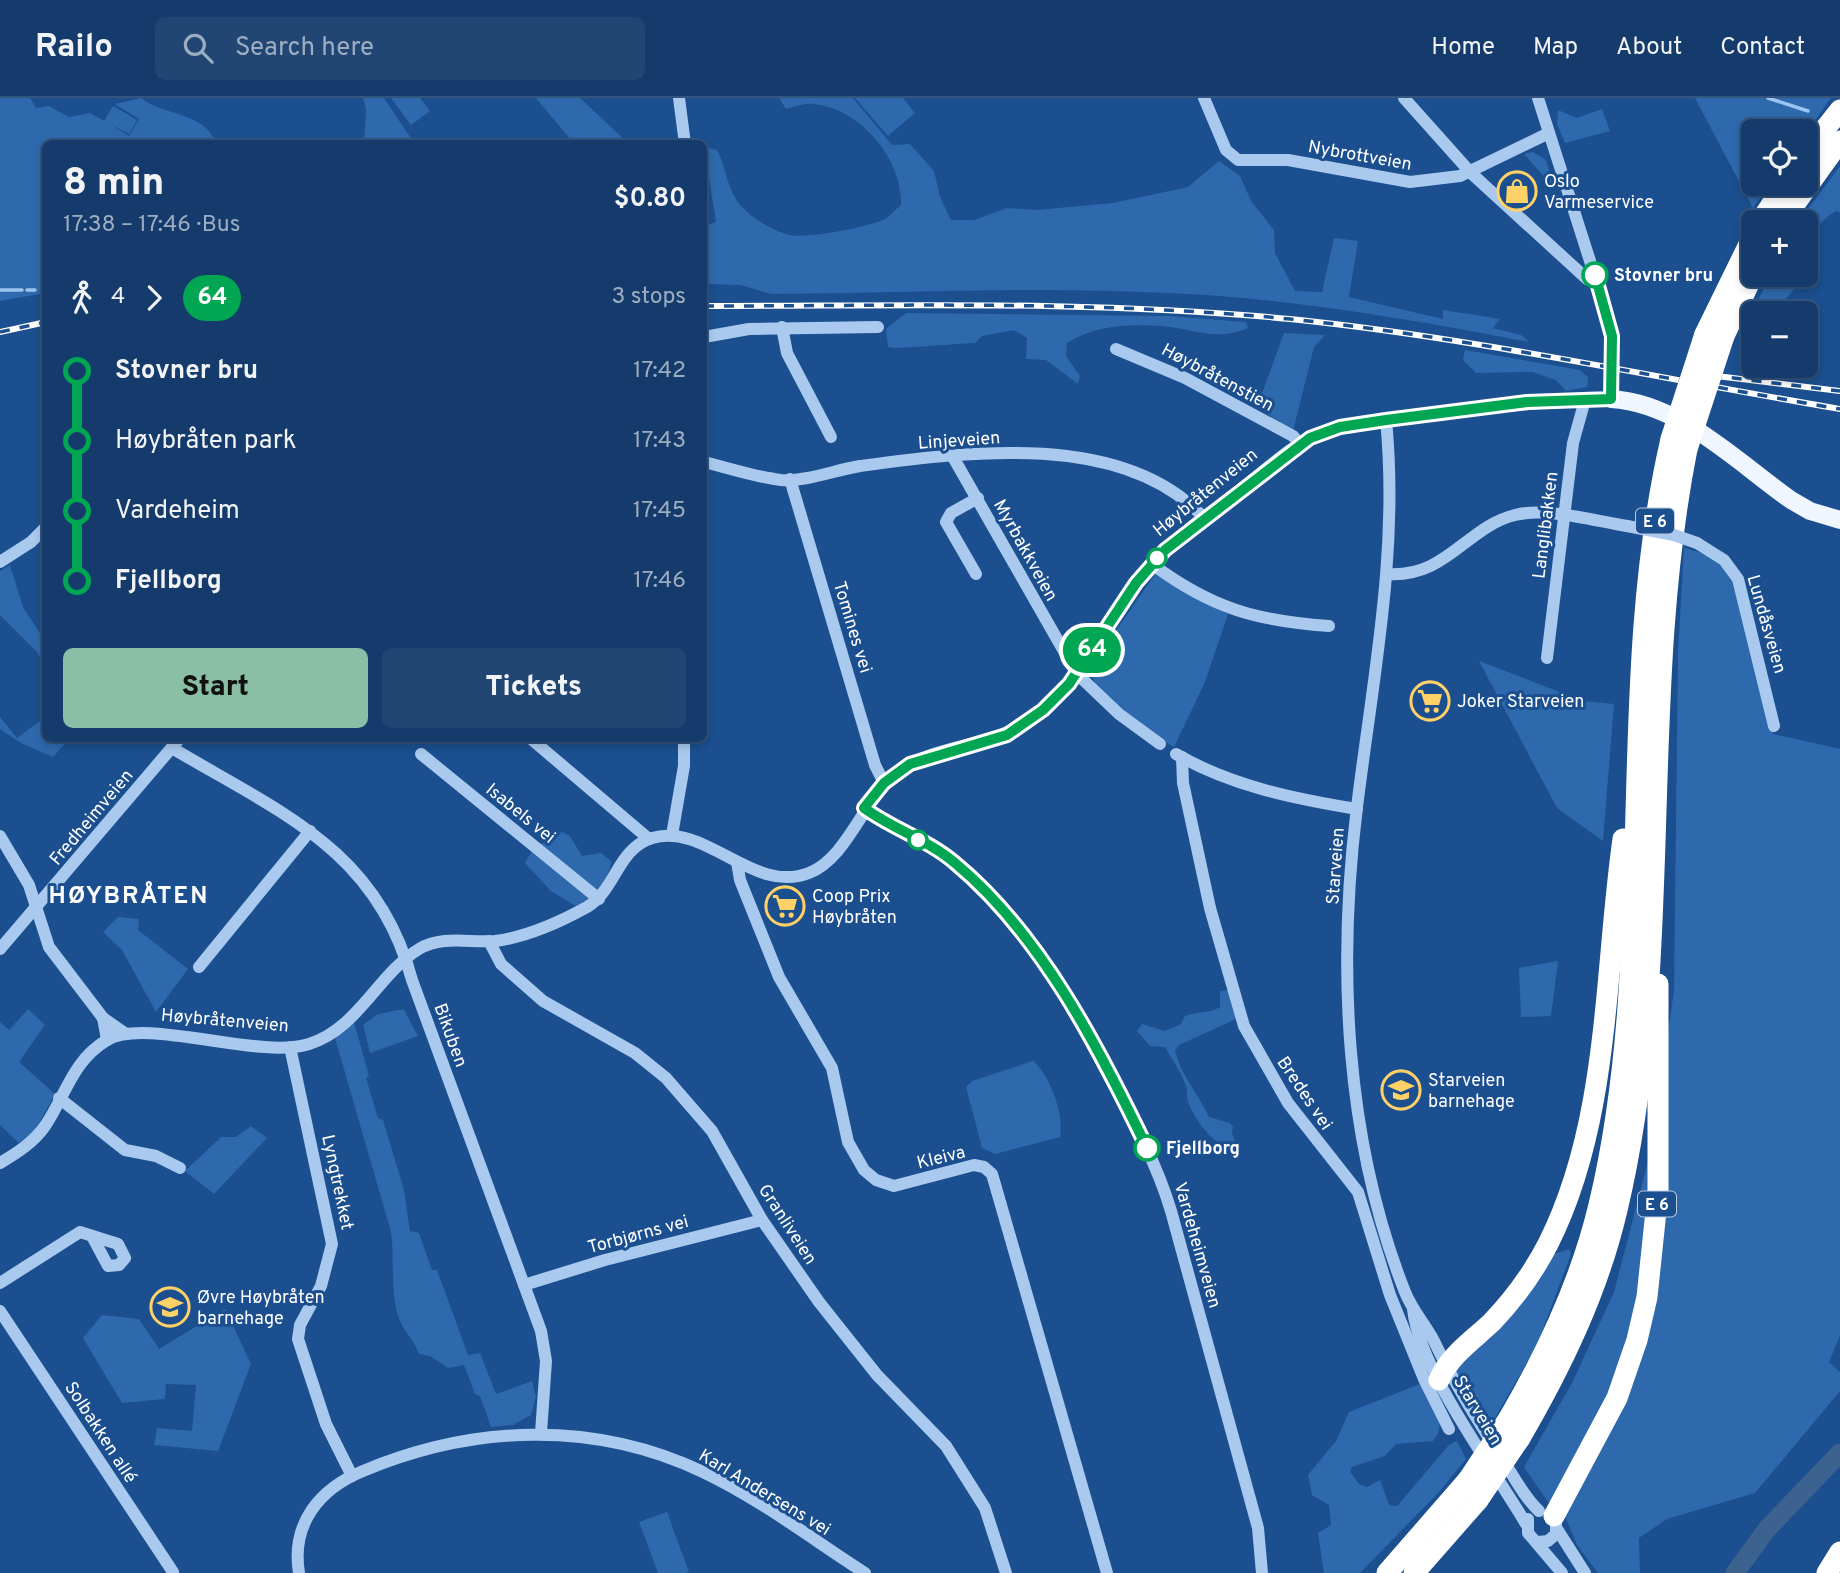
<!DOCTYPE html>
<meta charset="utf-8">
<style>
:root{--surface:#143b6b;--page:#214673;--text:#f1f3f6;--muted:#9dadc1;--line:#33557e;--accent:#8abfa5}
body{margin:0;font-family:Overpass,sans-serif;background:var(--page);color:var(--text);height:100vh;display:flex;flex-direction:column;font-size:26px;white-space:nowrap}
*{box-sizing:border-box;margin:0}
p{font-size:23px;color:var(--muted)}
.icon{flex:none;width:38px;height:38px;fill:none;stroke:currentColor;stroke-width:2;stroke-linecap:round;stroke-linejoin:round}
.map{position:relative;flex:1;overflow:hidden}
.sheet{position:absolute;left:42px;top:42px;width:665px;height:602px;display:flex;flex-direction:column;background:var(--surface);border-radius:10px;box-shadow:0 4px 10px #0003,0 0 0 2px var(--line)}
.sheet>*{flex:none}
.badge{padding:0 14px;border-radius:23px;font-size:24px;line-height:46px}
.buttons{position:absolute;left:1741px;top:21px;display:grid;gap:14px}
.buttons a{display:grid;place-items:center;width:77px;height:77px;border-radius:10px;background:var(--surface);box-shadow:0 4px 10px #0003,0 0 0 2px var(--line);font-size:35px}
.map>.badge{position:absolute;translate:-50% -50%;box-shadow:0 0 0 4px #fff}
.legs{display:flex;align-items:center;gap:10px;height:77px;padding:0 21px;font-size:23px}
.legs p{margin-inline-start:auto}
.headline{display:flex;align-items:center;justify-content:space-between;height:119px;padding:0 21px}
h1{font-size:38px;font-weight:800;line-height:52px}
.cta{display:flex;gap:14px;margin-top:auto;padding:14px 21px}
.cta a{flex:1;height:80px;border-radius:10px;background:var(--accent);color:#111;font-size:28px;font-weight:800;line-height:80px;text-align:center}
.cta a+a{background:var(--page);color:var(--text)}
ul{padding:0 21px;list-style:none}
li{display:flex;align-items:center;gap:24px;height:70px;font-size:26px}
li i{display:grid;place-items:center;width:10px;height:100%;margin:0 9px;background:currentColor}
li i::after{content:'';width:18px;height:18px;margin:-9px;border:5px solid;border-radius:50%;background:var(--surface)}
li p{margin-inline-start:auto}
li:first-child i{background:linear-gradient(#0000 50%,currentColor 0)}
li:last-child i{background:linear-gradient(currentColor 50%,#0000 0)}
header{display:flex;align-items:center;gap:42px;box-sizing:border-box;height:98px;padding:0 35px;background:var(--surface);border-bottom:2px solid var(--line)}
header strong{font-size:33px}
nav{display:flex;gap:38px;margin-inline-start:auto;font-size:24px}
.search{width:490px;height:63px;background:var(--page);display:flex;align-items:center;gap:18px;box-sizing:border-box;padding:0 24px;border-radius:10px;color:var(--muted);font-size:26px}
.map>svg:first-child{display:block}
.green{fill:#2e69ad}
.lines{fill:none;stroke-linecap:round;stroke-linejoin:round}
.stream{stroke:#9cc4f0;stroke-width:3.5}
.river{stroke:#3c6290;stroke-width:19}
.minor{stroke:#a9c9ee;stroke-width:12}
.major{stroke:#f0f6ff;stroke-width:18}
.highway{stroke:#fff;stroke-width:21}
.rail-casing{stroke:#fff;stroke-width:6}
.rail{stroke:#1b4f8f;stroke-width:3.5;stroke-dasharray:10;stroke-linecap:butt}
.minor-bridge{stroke:#a9c9ee;stroke-width:12}
.highway-bridge{stroke:#fff;stroke-width:21}
.line-1-casing{stroke:#fff;stroke-width:16}
.line-1{stroke:#00a651;stroke-width:10}
.stop-1-dot{fill:#fff;stroke:#00a651;stroke-width:3.5}
.labels{text-anchor:middle;stroke-width:6;stroke-linejoin:round;paint-order:stroke}
.shield{fill:#1b4f8f;stroke:#bbcadd;stroke-width:2}
.shield-label{font-size:16px;font-weight:bold;fill:#fff}
.street-label{font-size:18px;fill:#fff;stroke:#1b4f8f}
.poi-label{font-size:18px;fill:#fff;stroke:#1b4f8f;text-anchor:start}
.stop-label{font-size:18px;font-weight:bold;fill:#fff;stroke:#1b4f8f;text-anchor:start}
.district-label{font-size:24px;font-weight:bold;letter-spacing:2px;fill:#fff;stroke:#1b4f8f}
</style>
<header>
<strong>Railo</strong>
<div class="search"><svg class="icon" aria-label="search" viewBox="0 0 24 24"><circle cx="10" cy="10" r="6"/><path d="M15 15l6 6"/></svg>Search here</div>
<nav><a>Home</a><a>Map</a><a>About</a><a>Contact</a></nav>
</header>
<div class="map">
<svg width="1840" height="1475" viewBox="0 0 1840 1475">
<rect width="100%" height="100%" fill="#1b4f8f"/>
<g class="green">
<path d="M0 0H30L36 10 49 8 69 19 90 15 104 23 113 8 137 22 129 36 110 26 129 38 139 21 115 6 141 0C162 17 199 14 213 39L241 45 46 46 45 195 0 203Z"/>
<path d="M363 0H384L412 42 408 45H364L366 11Z"/>
<path d="M391 0H420L430 13 411 27Z"/>
<path d="M536 0H580L628 45H568L571 42Z"/>
<path d="M779 0H853L892 47 910 46 934 73 940 99 951 122H974L1007 110 1036 112 1113 105 1188 89 1219 63 1240 78 1251 103 1274 132 1275 155 1295 193 1322 194 1334 140 1358 143 1349 199 1443 221V212L1500 221 1493 230 1521 237 1529 244C1410 221 1288 200 1168 195 1035 188 903 195 771 196L741 187 704 186V128L716 124 704 49 717 52C727 71 727 94 743 110 754 122 773 132 789 137 806 141 869 129 885 121 891 117 896 111 901 107 903 61 859 9 812 6 804 5 794 9 786 11Z"/>
<path d="M855 0H903L915 15 888 38Z"/>
<path d="M1695 0H1831L1806 35 1754 33V86H1770L1753 110Z"/>
<path d="M1602 11 1610 33 1565 45 1557 26 1558 12 1577 20Z"/>
<path d="M1533 54 1546 62 1554 90 1524 56Z"/>
<path d="M1840 68V115L1837 113C1816 122 1804 148 1812 170L1806 177V124H1798Z"/>
<path d="M1771 177H1806L1774 215H1754L1753 231 1744 229Z"/>
<path d="M906 215 1168 218 1246 224 1248 230C1215 244 1196 231 1162 228 1129 226 1095 227 1067 245L1066 258 1080 278 1078 286 1046 262 1026 261 1027 240 1014 232 982 238 975 245C961 245 894 252 888 249L886 231Z"/>
<path d="M1284 235 1325 237 1314 249 1293 333 1257 309Z"/>
<path d="M1465 252 1580 272 1588 279 1587 289 1566 293 1556 282 1532 274 1476 275 1463 262Z"/>
<path d="M1684 450 1714 458 1731 474 1773 636 1840 651V1238L1829 1264 1840 1274V1293L1755 1395 1667 1421 1639 1440 1640 1475H1598L1577 1447 1566 1420 1546 1401 1524 1369 1573 1283 1614 1194 1652 1048 1674 892 1678 555Z"/>
<path d="M10 467 23 509 45 543V570L38 555 0 517V473Z"/>
<path d="M1156 475 1192 499 1228 516 1205 584 1174 649C1156 638 1101 601 1094 583 1092 577 1093 572 1093 566Z"/>
<path d="M1479 563 1583 603 1614 606 1603 743 1557 710Z"/>
<path d="M0 619 17 640 45 619 46 640 69 641 53 659 21 645 0 631Z"/>
<path d="M562 734 570 738 582 758 601 755 611 763C610 783 593 799 576 808L551 793 525 765 536 746 547 745Z"/>
<path d="M118 819 139 821 138 832 188 871 156 914 122 852 103 834Z"/>
<path d="M1558 863 1551 918 1521 919 1519 870Z"/>
<path d="M1229 892 1236 921 1179 947 1175 953C1182 979 1198 995 1209 1019L1230 1025 1233 1029 1232 1036 1237 1047C1217 1056 1194 1020 1188 1004 1186 999 1188 993 1186 988 1181 974 1172 961 1165 949L1150 948 1137 933 1142 926 1165 933 1181 926 1185 918C1197 913 1209 916 1220 909V893Z"/>
<path d="M28 911 45 927 19 964 55 996 34 1034 19 1045 0 1027V924L9 932Z"/>
<path d="M397 912H404L418 938 370 955 363 927 376 917Z"/>
<path d="M354 924 369 978 366 980 378 1020 383 1022 404 1092 410 1133 419 1135 432 1172H437L468 1257 480 1255 496 1296 532 1283 536 1299 531 1317 513 1327 491 1329 480 1298 475 1296 464 1267 448 1270 430 1258 419 1256C415 1244 408 1238 402 1227 389 1204 395 1161 391 1134L335 940Z"/>
<path d="M1033 963C1050 977 1064 1016 1060 1039L995 1056 982 1050 966 989 972 983Z"/>
<path d="M251 1028 267 1040 214 1096 185 1073 221 1039H236Z"/>
<path d="M1569 1151 1571 1156 1537 1247 1491 1327 1454 1270 1551 1157Z"/>
<path d="M225 1211 251 1266 218 1353 154 1347 157 1330 192 1333 196 1287 166 1286 165 1301 122 1305 83 1240 102 1217 139 1221 159 1251Z"/>
<path d="M1420 1286C1432 1303 1449 1325 1433 1343L1396 1346 1385 1358 1352 1369 1350 1374 1359 1386 1367 1389 1380 1382 1389 1407 1397 1408 1449 1347 1457 1343 1466 1361 1440 1393 1360 1475H1324L1318 1435 1331 1427 1329 1407 1312 1397 1308 1377 1336 1343 1349 1314Z"/>
<path d="M667 1414 689 1474 685 1475H658L639 1424Z"/>
</g>
<g class="lines">
<g class="stream">
<path d="M1768 0 1808 13"/>
<path d="M0 192H22"/>
<path d="M27 192H35"/>
</g>
<path class="river" d="M1735 1475 1767 1431 1840 1355"/>
<g class="minor">
<path d="M679 0 685 46"/>
<path d="M1204 0 1226 52 1238 62H1288L1410 84 1460 78 1549 35"/>
<path d="M1404 0 1471 75 1587 181H1596"/>
<path d="M1538 0 1605 210 1613 253"/>
<path d="M782 229 787 255 831 339"/>
<path d="M704 239 749 231 878 229"/>
<path d="M1116 251 1185 280 1293 338 1300 346"/>
<path d="M1386 322C1399 453 1373 579 1357 709 1337 869 1345 1042 1405 1194 1412 1212 1425 1226 1434 1243 1454 1285 1478 1323 1503 1362 1514 1379 1524 1399 1539 1413"/>
<path d="M953 359 1077 576 1119 616 1160 646"/>
<path d="M704 364C729 370 755 379 781 382 805 384 835 372 860 368 965 354 1123 332 1204 420"/>
<path d="M790 381 875 667 884 685"/>
<path d="M1697 445 1724 462 1738 481 1774 628"/>
<path d="M0 464 31 444 46 429"/>
<path d="M1152 466C1211 510 1256 523 1329 528"/>
<path d="M976 476 946 424 951 415 978 400"/>
<path d="M1387 476C1447 480 1466 429 1515 417 1547 409 1595 423 1627 428"/>
<path d="M1547 560 1573 345 1585 302"/>
<path d="M530 640 649 741"/>
<path d="M172 650C279 714 377 751 412 882L541 1233 546 1263 541 1335"/>
<path d="M421 656 599 801"/>
<path d="M1176 656C1231 688 1295 701 1357 711"/>
<path d="M1182 659 1183 685 1210 810 1244 928 1288 1005 1358 1094 1390 1197 1424 1281 1449 1331"/>
<path d="M864 711C894 731 929 743 956 765 1025 823 1070 904 1111 982 1134 1024 1157 1066 1171 1113L1258 1430 1262 1475"/>
<path d="M672 737 684 668V640"/>
<path d="M0 738 29 787 49 849 103 920"/>
<path d="M737 764 740 782 779 879 832 970 848 1044 864 1072 876 1082 894 1088 974 1067 984 1069 992 1076 1107 1475"/>
<path d="M489 843 501 866 543 903 635 955 666 980 712 1033 762 1122 819 1204 877 1277 946 1348 985 1410 1006 1475"/>
<path d="M0 851 180 640"/>
<path d="M199 869 310 733"/>
<path d="M107 942 103 920 126 936"/>
<path d="M290 949 332 1146 321 1188 300 1227 298 1241 326 1326 352 1378"/>
<path d="M59 1000 125 1052 156 1058 180 1070"/>
<path d="M0 1065C17 1055 34 1044 45 1028 66 997 72 963 107 942 146 919 259 962 309 946 358 931 378 876 419 851 443 837 469 845 495 843 526 839 560 824 587 809 616 792 617 751 652 740 706 724 753 797 809 775 848 760 864 699 898 674 941 642 993 653 1040 614 1089 574 1110 513 1151 466 1177 437 1210 415 1241 391 1266 372 1291 347 1320 335 1350 323 1385 322 1416 318 1481 310 1545 303 1611 301L1613 277"/>
<path d="M0 1185 80 1134 118 1146 125 1160 119 1167 108 1168 93 1140"/>
<path d="M524 1187 605 1162 762 1122"/>
<path d="M1413 1211C1419 1272 1494 1371 1526 1426"/>
<path d="M0 1213 173 1474"/>
<path d="M1528 1421V1435L1562 1475"/>
<path d="M1557 1431 1585 1475"/>
<path d="M1538 1444 1548 1443 1556 1436V1422L1550 1415"/>
<path d="M299 1475C291 1426 319 1391 363 1373 473 1327 594 1322 703 1374 760 1401 812 1441 865 1475"/>
</g>
<path class="major" d="M1611 301C1680 305 1737 364 1791 402L1810 413 1840 422"/>
<g class="highway">
<path d="M1806 55 1840 12"/>
<path d="M1760 124 1785 86"/>
<path d="M1782 124 1840 43"/>
<path d="M1705 236 1754 136"/>
<path d="M1724 238 1754 175"/>
<path d="M1439 1282C1449 1258 1473 1242 1492 1224 1514 1201 1533 1175 1548 1146 1610 1023 1604 875 1623 741"/>
<path d="M1509 1320C1548 1253 1581 1183 1599 1107 1659 856 1613 592 1671 341"/>
<path d="M1520 1340C1562 1268 1598 1193 1617 1112 1676 864 1637 603 1687 351"/>
<path d="M1554 1418 1617 1300 1637 1242 1647 1199 1658 1094V886"/>
<path d="M1387 1475 1468 1382"/>
<path d="M1414 1475 1478 1402"/>
<path d="M1827 1475 1840 1454"/>
</g>
<g class="rail-casing">
<g id="rail">
<path d="M704 208C899 208 1095 202 1290 221 1475 240 1657 280 1840 311"/>
<path d="M0 234 46 224"/>
<path d="M1692 275 1840 293"/>
</g>
</g>
<use href="#rail" class="rail"/>
<g class="minor-bridge">
<path d="M1613 253V277"/>
<path d="M1627 428 1674 437 1697 445"/>
</g>
<g class="highway-bridge">
<path d="M1671 341 1705 236"/>
<path d="M1687 351 1724 238"/>
<path d="M1468 1382 1509 1320"/>
<path d="M1478 1402 1520 1340"/>
</g>
</g>
<g class="lines">
<g class="line-1-casing">
<path id="line-1" d="M1147 1050C1100 952 1041 836 955 765 928 742 893 731 864 710L884 685 910 666 1007 637 1043 612 1069 586 1136 485 1165 452 1310 340 1340 329 1386 322 1527 304 1611 301 1612 238 1595 177"/>
</g>
<use href="#line-1" class="line-1"/>
</g>
<defs>
<g id="shop-ring" transform="scale(2.0125)"><circle r="9.5" fill="#1b4f8f" stroke="#ffd166" stroke-width="1.5"/><path d="M-5-2.5h2.3a2.7 3.5 0 0 1 5.4 0H5L5.5 6h-11ZM-1.5-2.5h3a1.5 2.3 0 0 0-3 0Z" fill="#ffd166"/></g>
<g id="supermarket-ring" transform="scale(2.0125)"><circle r="9.5" fill="#1b4f8f" stroke="#ffd166" stroke-width="1.5"/><path d="M-6-5.5h2.5l.6 2H6L4.5 2H-2.5L-4.4-4H-6ZM-1.5 3.2a1.3 1.3 0 1 0 .1 0ZM3 3.2a1.3 1.3 0 1 0 .1 0Z" fill="#ffd166"/></g>
<g id="school-ring" transform="scale(2.0125)"><circle r="9.5" fill="#1b4f8f" stroke="#ffd166" stroke-width="1.5"/><path d="M0-5L7-2L0 1L-7-2ZM-4 1L0 2.5L4 1V4Q0 6-4 4Z" fill="#ffd166"/></g>
</defs>
<g fill-rule="evenodd">
<use href="#shop-ring" x="1517" y="93"/>
<use href="#supermarket-ring" x="1430" y="603"/>
<use href="#supermarket-ring" x="785" y="808"/>
<use href="#school-ring" x="1401" y="992"/>
<use href="#school-ring" x="170" y="1209"/>
</g>
<g class="stop-1-dot">
<circle cx="1595" cy="177" r="12"/>
<circle cx="1157" cy="460" r="9"/>
<circle cx="918" cy="742" r="9"/>
<circle cx="1147" cy="1050" r="12"/>
</g>
<g class="labels">
<g class="shield">
<rect x="1636" y="410.5" width="38" height="25" rx="5"/>
<rect x="1638" y="1093.5" width="38" height="25" rx="5"/>
</g>
<g class="shield-label">
<text x="1655" y="429">E 6</text>
<text x="1657" y="1112">E 6</text>
</g>
<g class="street-label">
<text transform="translate(1360 57) rotate(10)" y="6">Nybrottveien</text>
<text transform="translate(1218 279) rotate(28)" y="6">Høybråtenstien</text>
<text transform="translate(959 342) rotate(-4)" y="6">Linjeveien</text>
<text transform="translate(1205 394) rotate(-39)" y="6">Høybråtenveien</text>
<text transform="translate(1545 427) rotate(-83)" y="6">Langlibakken</text>
<text transform="translate(1026 452) rotate(61)" y="6">Myrbakkveien</text>
<text transform="translate(1767 526) rotate(74)" y="6">Lundåsveien</text>
<text transform="translate(853 529) rotate(73)" y="6">Tomines vei</text>
<text transform="translate(521 715) rotate(39)" y="6">Isabels vei</text>
<text transform="translate(91 719) rotate(-50)" y="6">Fredheimveien</text>
<text transform="translate(1335 768) rotate(-86)" y="6">Starveien</text>
<text transform="translate(225 922) rotate(5)" y="6">Høybråtenveien</text>
<text transform="translate(451 937) rotate(70)" y="6">Bikuben</text>
<text transform="translate(1305 995) rotate(56)" y="6">Bredes vei</text>
<text transform="translate(941 1059) rotate(-14)" y="6">Kleiva</text>
<text transform="translate(338 1084) rotate(78)" y="6">Lyngtrekket</text>
<text transform="translate(788 1126) rotate(57)" y="6">Granliveien</text>
<text transform="translate(638 1136) rotate(-15)" y="6">Torbjørns vei</text>
<text transform="translate(1198 1147) rotate(74)" y="6">Vardeheimveien</text>
<text transform="translate(1478 1312) rotate(59)" y="6">Starveien</text>
<text transform="translate(101 1334) rotate(57)" y="6">Solbakken allé</text>
<text transform="translate(765 1394) rotate(31)" y="6">Karl Andersens vei</text>
</g>
<g class="poi-label">
<text x="1544" y="89">Oslo<tspan x="1544" dy="21">Varmeservice</tspan></text>
<text x="1457" y="609">Joker Starveien</text>
<text x="812" y="804">Coop Prix<tspan x="812" dy="21">Høybråten</tspan></text>
<text x="1428" y="988">Starveien<tspan x="1428" dy="21">barnehage</tspan></text>
<text x="197" y="1205">Øvre Høybråten<tspan x="197" dy="21">barnehage</tspan></text>
</g>
<g class="stop-label">
<text x="1614" y="183">Stovner bru</text>
<text x="1166" y="1056">Fjellborg</text>
</g>
<g class="district-label">
<text x="129" y="805">HØYBRÅTEN</text>
</g>
</g>
</svg>
<div class="buttons">
<a><svg class="icon" aria-label="locate" viewBox="0 0 24 24"><circle cx="12" cy="12" r="6"/><path d="M12 2v4M12 18v4M2 12h4M18 12h4"/></svg></a>
<a>+</a>
<a>−</a>
</div>
<b class="badge" style="left:1092px;top:552px;background:#00a651;color:#fff">64</b>
<section class="sheet">
<div class="headline"><div><h1>8 min</h1><p>17:38 – 17:46 · Bus</p></div><b>$0.80</b></div>
<div class="legs"><svg class="icon" aria-label="walk" viewBox="0 0 24 24"><circle cx="13" cy="4" r="2"/><path d="M13 8l-2 6 4 7M11 14l-3 7M7 12l3-4h3l4 4"/></svg>4<svg class="icon" aria-label="forward" viewBox="0 0 24 24"><path d="M9 5l7 7-7 7"/></svg><b class="badge" style="background:#00a651;color:#fff">64</b><p>3 stops</p></div>
<ul>
<li><i style="color:#00a651"></i><b>Stovner bru</b><p>17:42</p></li>
<li><i style="color:#00a651"></i><span>Høybråten park</span><p>17:43</p></li>
<li><i style="color:#00a651"></i><span>Vardeheim</span><p>17:45</p></li>
<li><i style="color:#00a651"></i><b>Fjellborg</b><p>17:46</p></li>
</ul>
<div class="cta"><a>Start</a><a>Tickets</a></div>
</section>
</div>
